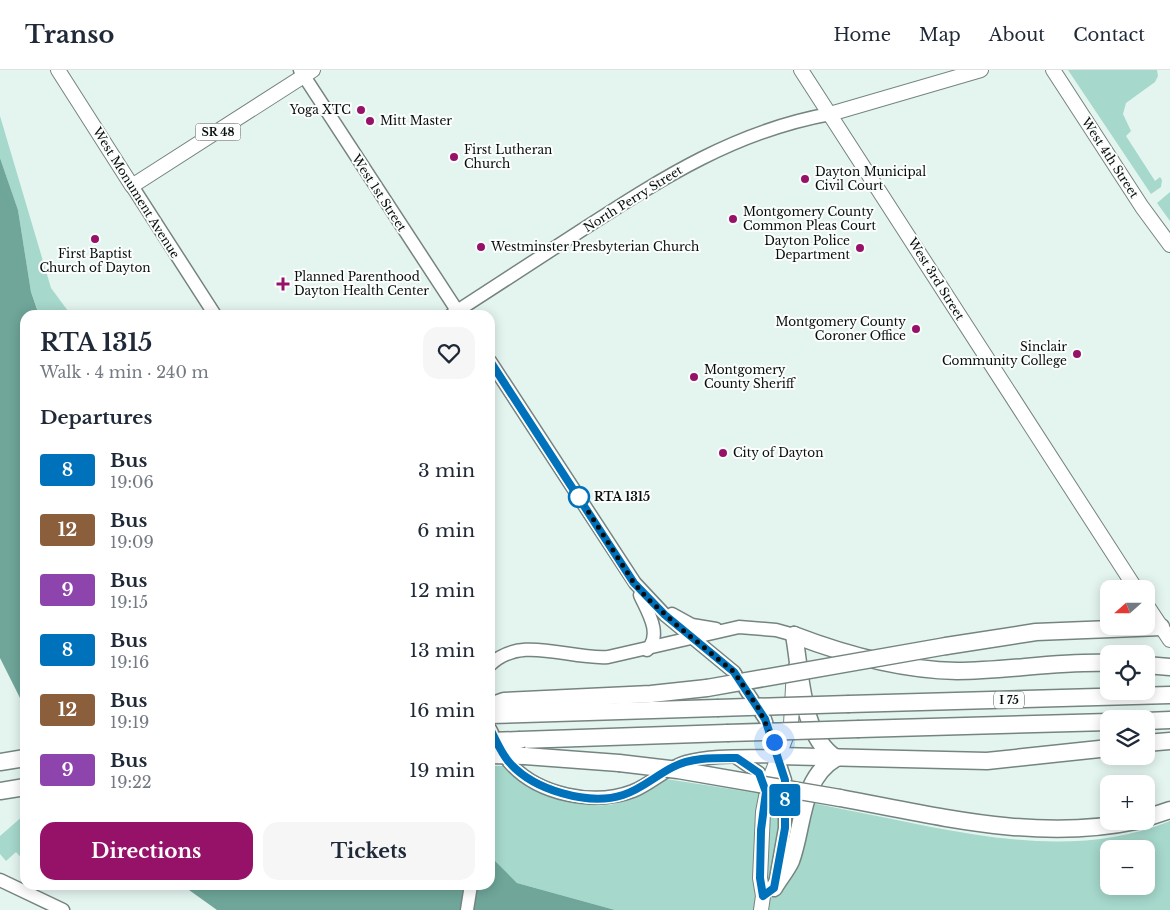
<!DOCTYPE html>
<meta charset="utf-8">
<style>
:root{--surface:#fff;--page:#f6f6f7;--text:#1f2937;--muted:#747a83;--line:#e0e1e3;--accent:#961269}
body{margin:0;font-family:"Libre Baskerville",serif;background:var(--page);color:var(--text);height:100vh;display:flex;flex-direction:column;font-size:19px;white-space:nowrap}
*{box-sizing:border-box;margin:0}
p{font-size:16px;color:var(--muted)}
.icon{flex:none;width:28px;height:28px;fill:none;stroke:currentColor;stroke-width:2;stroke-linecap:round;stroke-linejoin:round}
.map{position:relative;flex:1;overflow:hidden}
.sheet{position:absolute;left:20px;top:240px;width:475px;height:580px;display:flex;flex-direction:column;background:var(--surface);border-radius:15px;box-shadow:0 2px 12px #0003}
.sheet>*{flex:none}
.badge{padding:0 10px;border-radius:4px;font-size:18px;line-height:32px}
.needle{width:32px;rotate:249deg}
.fabs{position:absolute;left:1100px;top:510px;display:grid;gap:10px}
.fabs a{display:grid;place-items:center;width:55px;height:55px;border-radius:10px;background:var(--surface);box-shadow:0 2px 12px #0003;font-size:25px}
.you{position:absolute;width:25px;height:25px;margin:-12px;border:4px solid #fff;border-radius:50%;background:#1a73e8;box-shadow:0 0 0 8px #1a73e833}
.map>.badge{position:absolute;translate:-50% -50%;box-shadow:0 0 0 2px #fff}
h2{padding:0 20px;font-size:19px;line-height:45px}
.round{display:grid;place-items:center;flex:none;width:52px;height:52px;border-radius:15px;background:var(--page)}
.head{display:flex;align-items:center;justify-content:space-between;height:85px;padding:0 20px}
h1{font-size:24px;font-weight:700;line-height:38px}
.cta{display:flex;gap:10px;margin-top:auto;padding:10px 20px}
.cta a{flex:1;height:58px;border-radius:15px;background:var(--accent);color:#fff;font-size:20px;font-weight:700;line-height:58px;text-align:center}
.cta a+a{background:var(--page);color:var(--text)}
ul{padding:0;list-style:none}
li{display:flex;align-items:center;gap:15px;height:60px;padding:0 20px}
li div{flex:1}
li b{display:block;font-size:19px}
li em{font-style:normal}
li .badge{min-width:55px;font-weight:700;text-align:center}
header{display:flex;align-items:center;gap:30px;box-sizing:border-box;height:70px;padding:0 25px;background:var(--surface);border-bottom:1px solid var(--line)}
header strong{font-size:24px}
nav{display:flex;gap:28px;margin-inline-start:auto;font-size:18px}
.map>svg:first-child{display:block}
.green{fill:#a6d8cc;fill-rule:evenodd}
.water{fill:#6fa699}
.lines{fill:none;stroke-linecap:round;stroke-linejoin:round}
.secondary-casing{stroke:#758480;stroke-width:15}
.primary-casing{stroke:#758480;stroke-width:16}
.motorway-casing{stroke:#758480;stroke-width:19}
.secondary{stroke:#fff;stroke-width:12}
.primary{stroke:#fff;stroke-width:14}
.motorway{stroke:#fff;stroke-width:16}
.motorway-bridge-casing{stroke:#758480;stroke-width:19;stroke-linecap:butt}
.motorway-bridge{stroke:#fff;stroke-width:16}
.line-casing{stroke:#fff;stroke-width:11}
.line{stroke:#0072bc;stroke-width:8}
.walk{stroke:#070d0c;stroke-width:5;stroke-dasharray:0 9}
.poi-dot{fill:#961269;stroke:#fbfefd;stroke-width:2}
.stop-dot{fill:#fff;stroke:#0072bc;stroke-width:2.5}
.labels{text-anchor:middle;stroke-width:4;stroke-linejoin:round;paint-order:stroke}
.shield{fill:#fbfefd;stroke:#505554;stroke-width:1}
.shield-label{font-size:11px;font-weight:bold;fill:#070d0c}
.poi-label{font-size:12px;fill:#070d0c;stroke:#fbfefd;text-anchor:start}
.street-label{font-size:12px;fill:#070d0c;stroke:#fbfefd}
.stop-label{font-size:12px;font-weight:bold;fill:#070d0c;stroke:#fbfefd;text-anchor:start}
</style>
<header>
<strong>Transo</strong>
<nav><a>Home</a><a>Map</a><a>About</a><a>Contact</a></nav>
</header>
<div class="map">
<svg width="1170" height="840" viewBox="0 0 1170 840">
<rect width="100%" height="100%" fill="#e4f5f0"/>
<g class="green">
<path d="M1068 0H1157L1158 6 1155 12 1126 33 1123 44 1131 61 1126 66 1155 111 1160 107 1162 110 1161 117 1151 124Z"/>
<path d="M0 46 51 218 71 245 39 244 31 222 18 140 0 88Z"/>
<path d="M1170 122V151L1157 133Z"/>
<path d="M490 696H504C527 722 578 741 614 734 634 729 650 721 666 709 725 718 784 727 842 739 947 759 1066 794 1170 751V840H615L517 813 490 788ZM1109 779H1146V816H1109Z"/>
<path d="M24 745 25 792 16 782 6 791 0 784V766Z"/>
</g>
<g class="water">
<path d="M0 88 18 140 31 222 39 245H25V638L0 588Z"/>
<path d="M490 786 517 813 615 840H217L182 815H490Z"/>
</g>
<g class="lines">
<g class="secondary-casing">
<g id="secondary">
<path d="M300 0 460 245"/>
<path d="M132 116 215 245"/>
<path d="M451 245C495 216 540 187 585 158 664 107 736 61 830 44"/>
<path d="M490 291 635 513 665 545 734 602 765 649 785 710V758L775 814"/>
<path d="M640 525C647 541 663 564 647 580"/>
<path d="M672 544 692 555 716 559"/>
<path d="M490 595C521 564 569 590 608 587L739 557 776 560 794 565"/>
<path d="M490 659C496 670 501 683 509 692 537 725 594 736 633 721 652 713 666 698 686 692 714 684 749 687 778 686"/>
<path d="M737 688 759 703 766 722"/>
<path d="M0 810 63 840"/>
<path d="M467 840 471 815"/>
</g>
</g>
<g class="primary-casing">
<g id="primary">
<path d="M58 0 132 116 313 0"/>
<path d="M801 0 1136 519"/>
<path d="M1053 0 1142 137 1170 175"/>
<path d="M830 44 981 0"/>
<path d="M1146 534 1170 570"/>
<path d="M761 840 763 826 760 808 763 742 769 711 791 654 794 599"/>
</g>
</g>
<g class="motorway-casing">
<g id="motorway">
<path d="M794 565C846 585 900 600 957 601 1007 601 1058 591 1109 593"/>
<path d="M946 576 1036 562 1161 557"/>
<path d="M1146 595 1170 597"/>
<path d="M849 634 1170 625"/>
<path d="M490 636 504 631 651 624 707 618"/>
<path d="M490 645 717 638"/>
<path d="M1146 651 1170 650"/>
<path d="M859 659 1109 652"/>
<path d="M520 670 727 663"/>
<path d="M1146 673 1170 671"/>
<path d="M525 686 619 693"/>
<path d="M778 686 987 691 1109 678"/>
<path d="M0 692 25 688"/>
<path d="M0 721 25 717"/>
<path d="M840 728C938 746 1037 772 1136 751"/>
<path d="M1146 748 1170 740"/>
<path d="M774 818C779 809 787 800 791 791 804 756 800 709 836 688 801 666 801 603 794 565"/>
</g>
</g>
<use href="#secondary" class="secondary"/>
<use href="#primary" class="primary"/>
<use href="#motorway" class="motorway"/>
<g class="motorway-bridge-casing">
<g id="motorway-bridge">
<path d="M707 618 946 576"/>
<path d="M717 638 849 634"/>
<path d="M727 663 859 659"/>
<path d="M490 671 520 670"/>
<path d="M490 685 525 686"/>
<path d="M619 693 678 700 840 728"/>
</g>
</g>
<use href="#motorway-bridge" class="motorway-bridge"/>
</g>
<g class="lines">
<g class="line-casing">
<path id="line" d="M490 291 634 513 665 545 734 602 765 649 785 710V758L774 818 763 826 760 808 761 760 766 722 759 703 737 688C716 688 692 687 673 697 655 706 642 719 623 725 588 736 533 720 509 692 501 683 496 670 490 659"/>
</g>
<use href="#line" class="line"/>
<path class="walk" d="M579 427 634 513 647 528 679 557 734 602 759 639 774 672"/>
</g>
<g class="poi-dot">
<circle cx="361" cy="40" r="5"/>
<circle cx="370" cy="51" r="5"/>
<circle cx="454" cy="87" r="5"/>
<circle cx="805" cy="109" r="5"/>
<circle cx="733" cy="149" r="5"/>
<circle cx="95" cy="169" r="5"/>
<circle cx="481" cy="177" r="5"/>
<circle cx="860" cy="178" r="5"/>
<path d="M280.5 206.5h5v5h5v5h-5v5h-5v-5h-5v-5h5z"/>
<circle cx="916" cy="259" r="5"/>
<circle cx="1077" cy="284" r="5"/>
<circle cx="694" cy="307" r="5"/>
<circle cx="723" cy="383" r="5"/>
</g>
<circle class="stop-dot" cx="579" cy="427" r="10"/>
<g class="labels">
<g class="shield">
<rect x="195.5" y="53.5" width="45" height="17" rx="4"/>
<rect x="994" y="621.5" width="30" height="17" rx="4"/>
</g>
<g class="shield-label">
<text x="218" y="66">SR 48</text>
<text x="1009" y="634">I 75</text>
</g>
<g class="poi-label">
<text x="351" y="44" text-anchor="end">Yoga XTC</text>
<text x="380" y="55">Mitt Master</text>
<text x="464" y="84">First Lutheran<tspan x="464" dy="14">Church</tspan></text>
<text x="815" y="106">Dayton Municipal<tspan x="815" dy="14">Civil Court</tspan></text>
<text x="743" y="146">Montgomery County<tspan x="743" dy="14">Common Pleas Court</tspan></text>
<text x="850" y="175" text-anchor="end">Dayton Police<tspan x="850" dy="14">Department</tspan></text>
<text x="491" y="181">Westminster Presbyterian Church</text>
<text x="95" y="188" text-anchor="middle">First Baptist<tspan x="95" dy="14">Church of Dayton</tspan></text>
<text x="294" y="211">Planned Parenthood<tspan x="294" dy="14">Dayton Health Center</tspan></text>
<text x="906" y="256" text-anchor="end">Montgomery County<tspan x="906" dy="14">Coroner Office</tspan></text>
<text x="1067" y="281" text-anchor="end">Sinclair<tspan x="1067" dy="14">Community College</tspan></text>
<text x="704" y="304">Montgomery<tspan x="704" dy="14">County Sheriff</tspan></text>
<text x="733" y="387">City of Dayton</text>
</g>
<g class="street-label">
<text transform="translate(1110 88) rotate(57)" y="4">West 4th Street</text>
<text transform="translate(136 123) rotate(58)" y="4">West Monument Avenue</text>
<text transform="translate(379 123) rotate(57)" y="4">West 1st Street</text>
<text transform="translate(633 129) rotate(-32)" y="4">North Perry Street</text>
<text transform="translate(936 209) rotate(58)" y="4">West 3rd Street</text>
</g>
<g class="stop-label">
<text x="594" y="431">RTA 1315</text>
</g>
</g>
</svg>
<div class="fabs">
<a><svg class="needle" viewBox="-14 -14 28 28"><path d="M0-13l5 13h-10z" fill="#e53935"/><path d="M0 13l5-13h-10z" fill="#747a83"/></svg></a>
<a><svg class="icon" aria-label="locate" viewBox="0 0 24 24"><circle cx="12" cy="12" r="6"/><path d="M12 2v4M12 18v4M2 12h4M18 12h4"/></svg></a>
<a><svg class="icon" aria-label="layers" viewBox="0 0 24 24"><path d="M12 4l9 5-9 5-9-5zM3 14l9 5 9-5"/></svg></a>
<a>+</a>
<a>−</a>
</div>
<div class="you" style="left:774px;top:672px"></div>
<b class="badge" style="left:785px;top:730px;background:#0072bc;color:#fff">8</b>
<section class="sheet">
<div class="head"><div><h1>RTA 1315</h1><p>Walk · 4 min · 240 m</p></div><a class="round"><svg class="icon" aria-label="heart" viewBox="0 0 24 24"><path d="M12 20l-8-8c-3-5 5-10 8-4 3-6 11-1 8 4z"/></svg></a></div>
<h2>Departures</h2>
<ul>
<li><span class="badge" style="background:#0072bc;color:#fff">8</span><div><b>Bus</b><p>19:06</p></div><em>3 min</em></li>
<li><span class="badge" style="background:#8b5e3c;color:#fff">12</span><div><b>Bus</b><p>19:09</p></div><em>6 min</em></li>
<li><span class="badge" style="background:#8e44ad;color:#fff">9</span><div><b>Bus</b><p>19:15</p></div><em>12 min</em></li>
<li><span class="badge" style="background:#0072bc;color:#fff">8</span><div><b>Bus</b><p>19:16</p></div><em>13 min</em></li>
<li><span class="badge" style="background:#8b5e3c;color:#fff">12</span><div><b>Bus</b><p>19:19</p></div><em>16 min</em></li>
<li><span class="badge" style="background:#8e44ad;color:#fff">9</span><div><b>Bus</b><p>19:22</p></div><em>19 min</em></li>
</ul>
<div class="cta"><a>Directions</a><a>Tickets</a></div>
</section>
</div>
